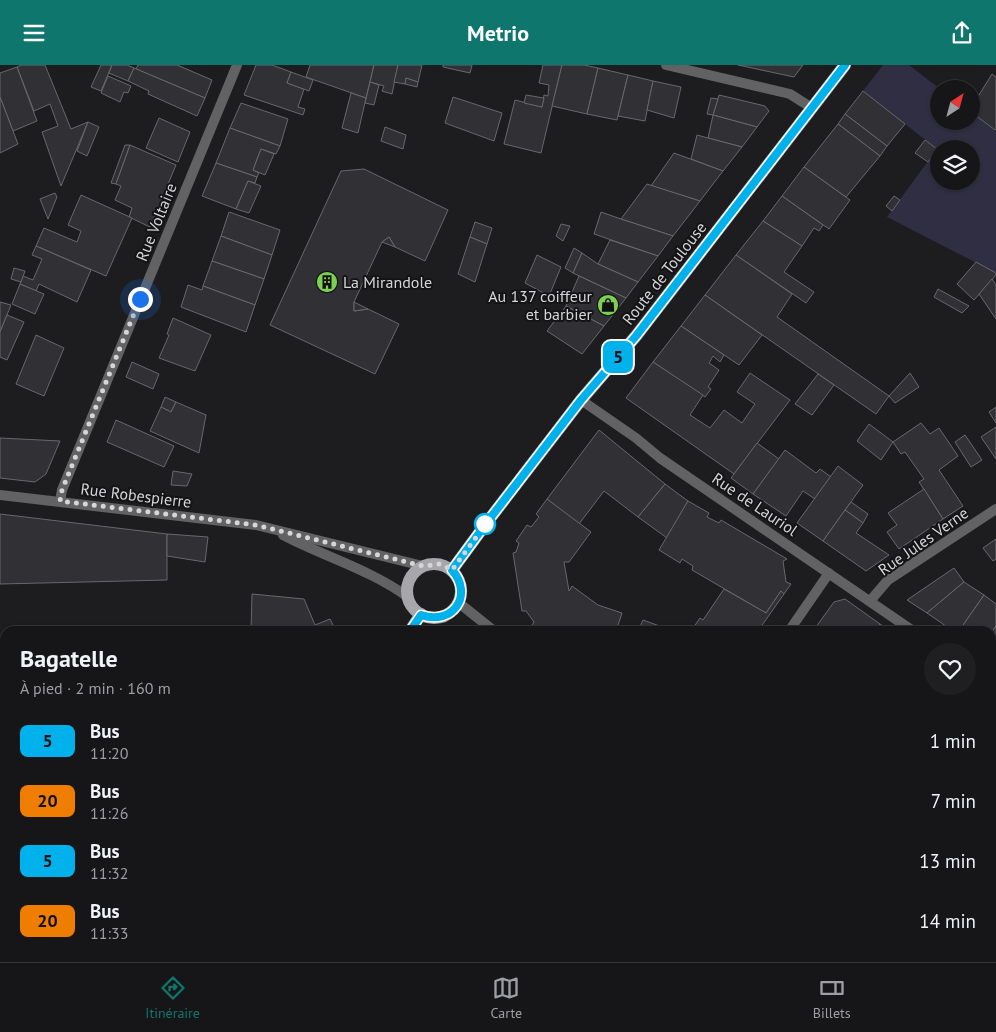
<!DOCTYPE html>
<html lang="fr">
<meta charset="utf-8">
<style>
:root{--surface:#161618;--page:#1f1f21;--text:#f1f3f6;--muted:#9e9fa2;--line:#353537;--accent:#0f766e}
body{margin:0;font-family:"PT Sans",sans-serif;background:var(--page);color:var(--text);height:100vh;display:flex;flex-direction:column;font-size:19px;white-space:nowrap}
*{box-sizing:border-box;margin:0}
p{font-size:16px;color:var(--muted)}
.icon{flex:none;width:28px;height:28px;fill:none;stroke:currentColor;stroke-width:2;stroke-linecap:round;stroke-linejoin:round}
.map{position:relative;flex:1;overflow:hidden}
.side{position:absolute;left:0px;top:561px;width:996px;height:336px;display:flex;flex-direction:column;background:var(--surface);border-radius:15px 15px 0 0;box-shadow:0 1px 4px #0004,0 0 0 1px var(--line)}
.side>*{flex:none}
.badge{padding:0 10px;border-radius:8px;font-size:18px;line-height:32px}
.needle{width:32px;rotate:36deg}
.tools{position:absolute;left:930px;top:15px;display:grid;gap:10px}
.tools a{display:grid;place-items:center;width:50px;height:50px;border-radius:50%;background:var(--surface);box-shadow:0 1px 4px #0004,0 0 0 1px var(--line);font-size:25px}
.you{position:absolute;width:25px;height:25px;margin:-12px;border:4px solid #fff;border-radius:50%;background:#1a73e8;box-shadow:0 0 0 8px #1a73e833}
.map>.badge{position:absolute;translate:-50% -50%;box-shadow:0 0 0 2px #fff}
.round{display:grid;place-items:center;flex:none;width:52px;height:52px;border-radius:26px;background:var(--page)}
.overview{display:flex;align-items:center;justify-content:space-between;height:85px;padding:0 20px}
h1{font-size:24px;font-weight:600;line-height:38px}
ul{padding:0;list-style:none}
li{display:flex;align-items:center;gap:15px;height:60px;padding:0 20px}
li div{flex:1}
li b{display:block;font-size:19px}
li em{font-style:normal}
li .badge{min-width:55px;font-weight:700;text-align:center}
header{display:flex;justify-content:space-between;align-items:center;height:65px;padding:0 20px;background:var(--accent);color:#fff;font-size:22px;font-weight:600}
.tab-bar{display:flex;justify-content:space-around;align-items:center;height:70px;border-top:1px solid var(--line);background:var(--surface);font-size:14px;color:var(--muted)}
.tab-bar a{display:grid;justify-items:center;gap:2px}
.tab-bar .selected{color:var(--accent)}
.map>svg:first-child{display:block}
.green{fill:#2f2e43;fill-rule:evenodd}
.building{fill:#313135;stroke:#68686c}
.lines{fill:none;stroke-linecap:round;stroke-linejoin:round}
.lane{stroke:#626264;stroke-width:10}
.street{stroke:#626264;stroke-width:10}
.primary{stroke:#a7a7ab;stroke-width:12}
.line-casing{stroke:#fff;stroke-width:11}
.line{stroke:#00b1eb;stroke-width:8}
.walk{stroke:#d6d6d8;stroke-width:5;stroke-dasharray:0 9}
.stop-dot{fill:#fff;stroke:#00b1eb;stroke-width:2.5}
.labels{text-anchor:middle;stroke-width:4;stroke-linejoin:round;paint-order:stroke}
.street-label{font-size:16px;fill:#d6d6d8;stroke:#141417}
.poi-label{font-size:16px;fill:#d6d6d8;stroke:#141417;text-anchor:start}
</style>
<header><svg class="icon" aria-label="menu" viewBox="0 0 24 24"><path d="M4 6h16M4 12h16M4 18h16"/></svg>Metrio<svg class="icon" aria-label="share" viewBox="0 0 24 24"><path d="M12 15V3M7 8l5-5 5 5M5 13v7h14v-7"/></svg></header>
<div class="map">
<svg width="996" height="897" viewBox="0 0 996 897">
<rect width="100%" height="100%" fill="#1d1d20"/>
<path class="green" d="M883 0H909L940 24H939V56H971V47L994 65 996 63V208L887 152 937 84 863 26ZM939 84H971V116H939Z"/>
<g class="building">
<path d="M21 0H45L71 64 88 57 61 121 42 67 58 61 50 39 34 46 17 2Z"/>
<path d="M101 0H112L101 26 91 22Z"/>
<path d="M112 0H127L134 3 128 16 109 8Z"/>
<path d="M138 0H177L212 15 205 33 136 4Z"/>
<path d="M256 0H272L291 7 287 18 304 24 298 42 305 44 303 50 244 30Z"/>
<path d="M310 0H374L366 33 306 12Z"/>
<path d="M374 0H398L392 29 382 26 384 21 370 17Z"/>
<path d="M398 0H422L418 17 406 13 405 19 394 17Z"/>
<path d="M443 0H472L470 8 443 2Z"/>
<path d="M543 0H562L541 88 504 79 515 35 542 42 544 30 548 31 549 20 539 18Z"/>
<path d="M562 0H584L598 3 587 49 552 41Z"/>
<path d="M738 0H803L794 12Z"/>
<path d="M17 2 37 56 13 66 0 32V8Z"/>
<path d="M134 3 205 33 197 51 148 29 149 26 128 16Z"/>
<path d="M598 3 628 10 617 55 587 49Z"/>
<path d="M291 7 313 15 309 26 287 18Z"/>
<path d="M992 9 996 12V63L995 65 971 47V43Z"/>
<path d="M628 10 653 16 645 56 618 51Z"/>
<path d="M108 11 131 21 128 28 124 27 120 37 101 28Z"/>
<path d="M406 13 418 17 417 22 405 19Z"/>
<path d="M653 16 681 22 674 53 647 45Z"/>
<path d="M370 17 379 20 374 40 365 38Z"/>
<path d="M863 26 905 59 887 81 845 49Z"/>
<path d="M351 28 366 33 358 68 342 63Z"/>
<path d="M526 30 544 33 542 42 524 38Z"/>
<path d="M719 30 765 41 769 46 757 62 713 50Z"/>
<path d="M0 32 18 79 0 88Z"/>
<path d="M453 32 502 48 494 76 445 58Z"/>
<path d="M711 33 718 34 713 50 707 49Z"/>
<path d="M241 38 288 54 280 81 230 63Z"/>
<path d="M845 49 887 81 880 91 838 59Z"/>
<path d="M713 50 757 62 742 82 708 73Z"/>
<path d="M159 53 190 67 178 97 146 83Z"/>
<path d="M88 57 99 62 87 91 77 86Z"/>
<path d="M838 59 880 91 846 132 804 102Z"/>
<path d="M385 62 406 70 403 84 381 76Z"/>
<path d="M230 63 280 81 276 89 261 84 253 105 259 108 257 112 216 98Z"/>
<path d="M697 70 708 73 742 82 723 106 691 94Z"/>
<path d="M925 75 937 84 928 97 915 88Z"/>
<path d="M125 80H130L116 119 111 118Z"/>
<path d="M130 80 176 100 150 162 129 152 132 143 115 135 121 121 116 119Z"/>
<path d="M261 84 274 89 265 110 253 105Z"/>
<path d="M674 88 723 106 700 136 651 121Z"/>
<path d="M216 98 257 112 255 118 248 116 236 144 202 131Z"/>
<path d="M804 102 850 135 829 164 782 131Z"/>
<path d="M364 104 448 145 425 196 395 182 389 172 382 177 354 237V246L368 244 399 259 375 309 270 260 341 106Z"/>
<path d="M248 116 261 121 249 148 236 144Z"/>
<path d="M647 119 700 136 673 171 621 154Z"/>
<path d="M55 128 57 132 48 154 40 134Z"/>
<path d="M81 130 132 153 106 211 36 181 44 163 77 177 81 166 68 160Z"/>
<path d="M782 131 823 160 819 166 814 163 802 181 763 156Z"/>
<path d="M894 131 900 135 892 146 886 141Z"/>
<path d="M229 147 280 165 272 190 221 171Z"/>
<path d="M601 147 621 154 673 171 658 191 594 169Z"/>
<path d="M763 156 802 181 784 207 814 227 806 238 736 190Z"/>
<path d="M475 157 492 163 487 179 470 172Z"/>
<path d="M561 159 570 161 563 176 556 171Z"/>
<path d="M221 171 272 190 264 214 212 196Z"/>
<path d="M389 172 395 182 382 177Z"/>
<path d="M470 172 487 179 475 217 458 209Z"/>
<path d="M610 175 658 191 638 217 598 199Z"/>
<path d="M36 181 91 205 77 237 39 219 36 226 20 219 23 211 33 215 42 194 32 190Z"/>
<path d="M574 183 582 188 573 208 565 203Z"/>
<path d="M582 188 598 199 638 217 626 233 573 208Z"/>
<path d="M537 190 561 202 549 231 525 218Z"/>
<path d="M736 190 792 229 777 252 889 331 876 349 705 230Z"/>
<path d="M212 196 264 214 255 240 203 221Z"/>
<path d="M976 197 996 208V210L974 235 957 219Z"/>
<path d="M14 203 25 206 21 217 11 214Z"/>
<path d="M579 211 626 233 604 261 566 241Z"/>
<path d="M992 214 996 220V254L979 229Z"/>
<path d="M20 219 44 229 35 249 12 239Z"/>
<path d="M188 220 202 225 203 221 255 240 246 267 181 242Z"/>
<path d="M938 224 969 241 962 248 934 232Z"/>
<path d="M705 230 762 270 739 300 681 261Z"/>
<path d="M0 237 11 240 0 267Z"/>
<path d="M354 237 368 244 354 246Z"/>
<path d="M566 241 604 261 582 289 547 266Z"/>
<path d="M7 250 24 257 7 295 0 292V267Z"/>
<path d="M173 253 211 270 195 306 159 293 169 270 167 269Z"/>
<path d="M681 261 724 290 720 297 713 291 709 298 719 305 708 322 711 324 705 332 653 297Z"/>
<path d="M36 270 64 283 44 331 16 319Z"/>
<path d="M132 297 159 309 153 324 126 312Z"/>
<path d="M653 297 703 330 690 350 710 363 724 345 742 358 755 339 737 327 750 308 790 335 734 409 626 333Z"/>
<path d="M910 308 919 322 895 338 889 331Z"/>
<path d="M818 309 834 320 812 350 795 339Z"/>
<path d="M165 332 176 337 171 347 161 342Z"/>
<path d="M176 337 206 350 199 388 150 366 161 342 171 347Z"/>
<path d="M996 342V358L989 347Z"/>
<path d="M116 355 174 381 164 402 107 377Z"/>
<path d="M921 358 930 369 939 363 958 391 939 405 963 441 943 454 919 417 924 414 905 387 901 389 893 377Z"/>
<path d="M869 359 893 377 881 395 857 376Z"/>
<path d="M996 362V394L981 372Z"/>
<path d="M599 365 665 419 638 452 604 426 579 459 547 434Z"/>
<path d="M965 370 982 395 971 402 955 377Z"/>
<path d="M0 373 60 376 46 409 35 417 0 413Z"/>
<path d="M757 378 779 394 753 429 731 413Z"/>
<path d="M785 385 816 408 820 404 831 412 815 434 803 426 786 451 753 429Z"/>
<path d="M838 401 863 420 823 476 797 458Z"/>
<path d="M173 406 192 409 187 421 171 420Z"/>
<path d="M665 419 688 436 667 473 638 452Z"/>
<path d="M924 424 943 454 899 484 887 467 897 460 888 448Z"/>
<path d="M547 434 591 467 569 497H564L569 526 572 521 598 540 622 548 616 566H541L532 560 534 557 526 546H522L513 488 516 487 519 478 516 476 527 460 531 462 539 452 536 449Z"/>
<path d="M688 436 709 448 707 452 719 458 721 455 787 494 783 496 786 517 791 519 784 529 781 526 766 548 692 505 693 501 682 494 680 498 659 485Z"/>
<path d="M851 437 868 449 863 458 845 445Z"/>
<path d="M845 445 863 458 856 468 889 490 866 506 823 476Z"/>
<path d="M0 449 167 469V515L0 519Z"/>
<path d="M167 469 208 472 205 497 167 491Z"/>
<path d="M996 474V494L993 496 983 483Z"/>
<path d="M954 503 964 517 927 548 907 535Z"/>
<path d="M964 517 984 530 959 566H953L927 548Z"/>
<path d="M724 524 766 548 781 526 784 529 758 566H691L700 553 703 555Z"/>
<path d="M252 529 304 534 315 560 330 554 336 566H251Z"/>
<path d="M984 530 996 539V561L991 568V566H959Z"/>
<path d="M845 534 880 559 877 566H813L834 537Z"/>
<path d="M643 555 665 563 664 566H638Z"/>
<path d="M880 559 891 566H877Z"/>
<path d="M996 561V596L991 593V568Z"/>
<path d="M996 664V698L991 695V671Z"/>
<path d="M996 715V755L994 762 991 760V725Z"/>
<path d="M273 892H384L398 897H271Z"/>
<path d="M489 892H515L513 897H501Z"/>
<path d="M515 892H552L550 897H513Z"/>
<path d="M552 892H580L579 897H550Z"/>
<path d="M580 892H608L607 897H579Z"/>
<path d="M608 892H646L648 893 647 897H607Z"/>
<path d="M820 892H824L832 895 831 897H818Z"/>
<path d="M824 892H844L842 897H836Z"/>
</g>
<g class="lines">
<g class="lane">
<path d="M0 783 5 787"/>
<path d="M177 892 186 897"/>
</g>
<g class="street">
<path d="M666 0 790 29 812 43"/>
<path d="M581 335 636 373 660 393 913 566"/>
<path d="M0 430 256 460 423 501"/>
<path d="M60 436 62 425 237 0"/>
<path d="M283 470C325 492 369 504 408 532"/>
<path d="M870 536 888 515 996 444"/>
<path d="M459 538 494 566"/>
<path d="M789 566 829 508"/>
<path d="M991 620 996 623"/>
<path d="M436 892 449 897"/>
</g>
<g class="primary">
<circle cx="434" cy="526" r="27"/>
<path d="M452 505 488 456 581 335 636 271 845 0"/>
<path d="M410 566 421 549"/>
<path d="M220 897 222 892"/>
</g>
</g>
<g class="lines">
<g class="line-casing">
<path id="line" d="M410 566 421 550C453 561 474 530 452 505L488 456 581 335 636 271 845 0"/>
</g>
<use href="#line" class="line"/>
<path class="walk" d="M140 234 62 425 60 436 256 460 423 501 440 499 452 505 488 456 485 459"/>
</g>
<defs>
<g id="building-disc" transform="scale(1.125)"><circle r="9.5" fill="#7ed053" stroke="#141417"/><path d="M-4-6H4V6H1V3H-1V6H-4ZM-2.5-4.3h1.7v1.8h-1.7ZM.8-4.3h1.7v1.8H.8ZM-2.5-1h1.7V.8h-1.7ZM.8-1h1.7V.8H.8Z" fill="#111"/></g>
<g id="shop-disc" transform="scale(1.125)"><circle r="9.5" fill="#7ed053" stroke="#141417"/><path d="M-5-2.5h2.3a2.7 3.5 0 0 1 5.4 0H5L5.5 6h-11ZM-1.5-2.5h3a1.5 2.3 0 0 0-3 0Z" fill="#111"/></g>
</defs>
<g fill-rule="evenodd">
<use href="#building-disc" x="327" y="217"/>
<use href="#shop-disc" x="608" y="240"/>
</g>
<circle class="stop-dot" cx="485" cy="459" r="10"/>
<g class="labels">
<g class="street-label">
<text transform="translate(156 157) rotate(-68)" y="6">Rue Voltaire</text>
<text transform="translate(664 208) rotate(-52)" y="6">Route de Toulouse</text>
<text transform="translate(136 430) rotate(7)" y="6">Rue Robespierre</text>
<text transform="translate(755 439) rotate(34)" y="6">Rue de Lauriol</text>
<text transform="translate(923 476) rotate(-35)" y="6">Rue Jules Verne</text>
</g>
<g class="poi-label">
<text x="343" y="223">La Mirandole</text>
<text x="592" y="237" text-anchor="end">Au 137 coiffeur<tspan x="592" dy="18">et barbier</tspan></text>
</g>
</g>
</svg>
<div class="tools">
<a><svg class="needle" viewBox="-14 -14 28 28"><path d="M0-13l5 13h-10z" fill="#e53935"/><path d="M0 13l5-13h-10z" fill="#9e9fa2"/></svg></a>
<a><svg class="icon" aria-label="layers" viewBox="0 0 24 24"><path d="M12 4l9 5-9 5-9-5zM3 14l9 5 9-5"/></svg></a>
</div>
<div class="you" style="left:140px;top:234px"></div>
<b class="badge" style="left:618px;top:292px;background:#00b1eb;color:#111">5</b>
<section class="side">
<div class="overview"><div><h1>Bagatelle</h1><p>À pied · 2 min · 160 m</p></div><a class="round"><svg class="icon" aria-label="heart" viewBox="0 0 24 24"><path d="M12 20l-8-8c-3-5 5-10 8-4 3-6 11-1 8 4z"/></svg></a></div>
<ul>
<li><span class="badge" style="background:#00b1eb;color:#111">5</span><div><b>Bus</b><p>11:20</p></div><em>1 min</em></li>
<li><span class="badge" style="background:#ee7d00;color:#111">20</span><div><b>Bus</b><p>11:26</p></div><em>7 min</em></li>
<li><span class="badge" style="background:#00b1eb;color:#111">5</span><div><b>Bus</b><p>11:32</p></div><em>13 min</em></li>
<li><span class="badge" style="background:#ee7d00;color:#111">20</span><div><b>Bus</b><p>11:33</p></div><em>14 min</em></li>
</ul>
</section>
</div>
<nav class="tab-bar">
<a class="selected"><svg class="icon" aria-label="directions" viewBox="0 0 24 24"><path d="M12 3l9 9-9 9-9-9zM9 14v-3h6M13 9l2 2-2 2"/></svg>Itinéraire</a>
<a><svg class="icon" aria-label="map" viewBox="0 0 24 24"><path d="M3 6l6-2 6 2 6-2v14l-6 2-6-2-6 2zM9 4v14M15 6v14"/></svg>Carte</a>
<a><svg class="icon" aria-label="tickets" viewBox="0 0 24 24"><path d="M3 7h18v10H3zM15 7v10"/></svg>Billets</a>
</nav>
